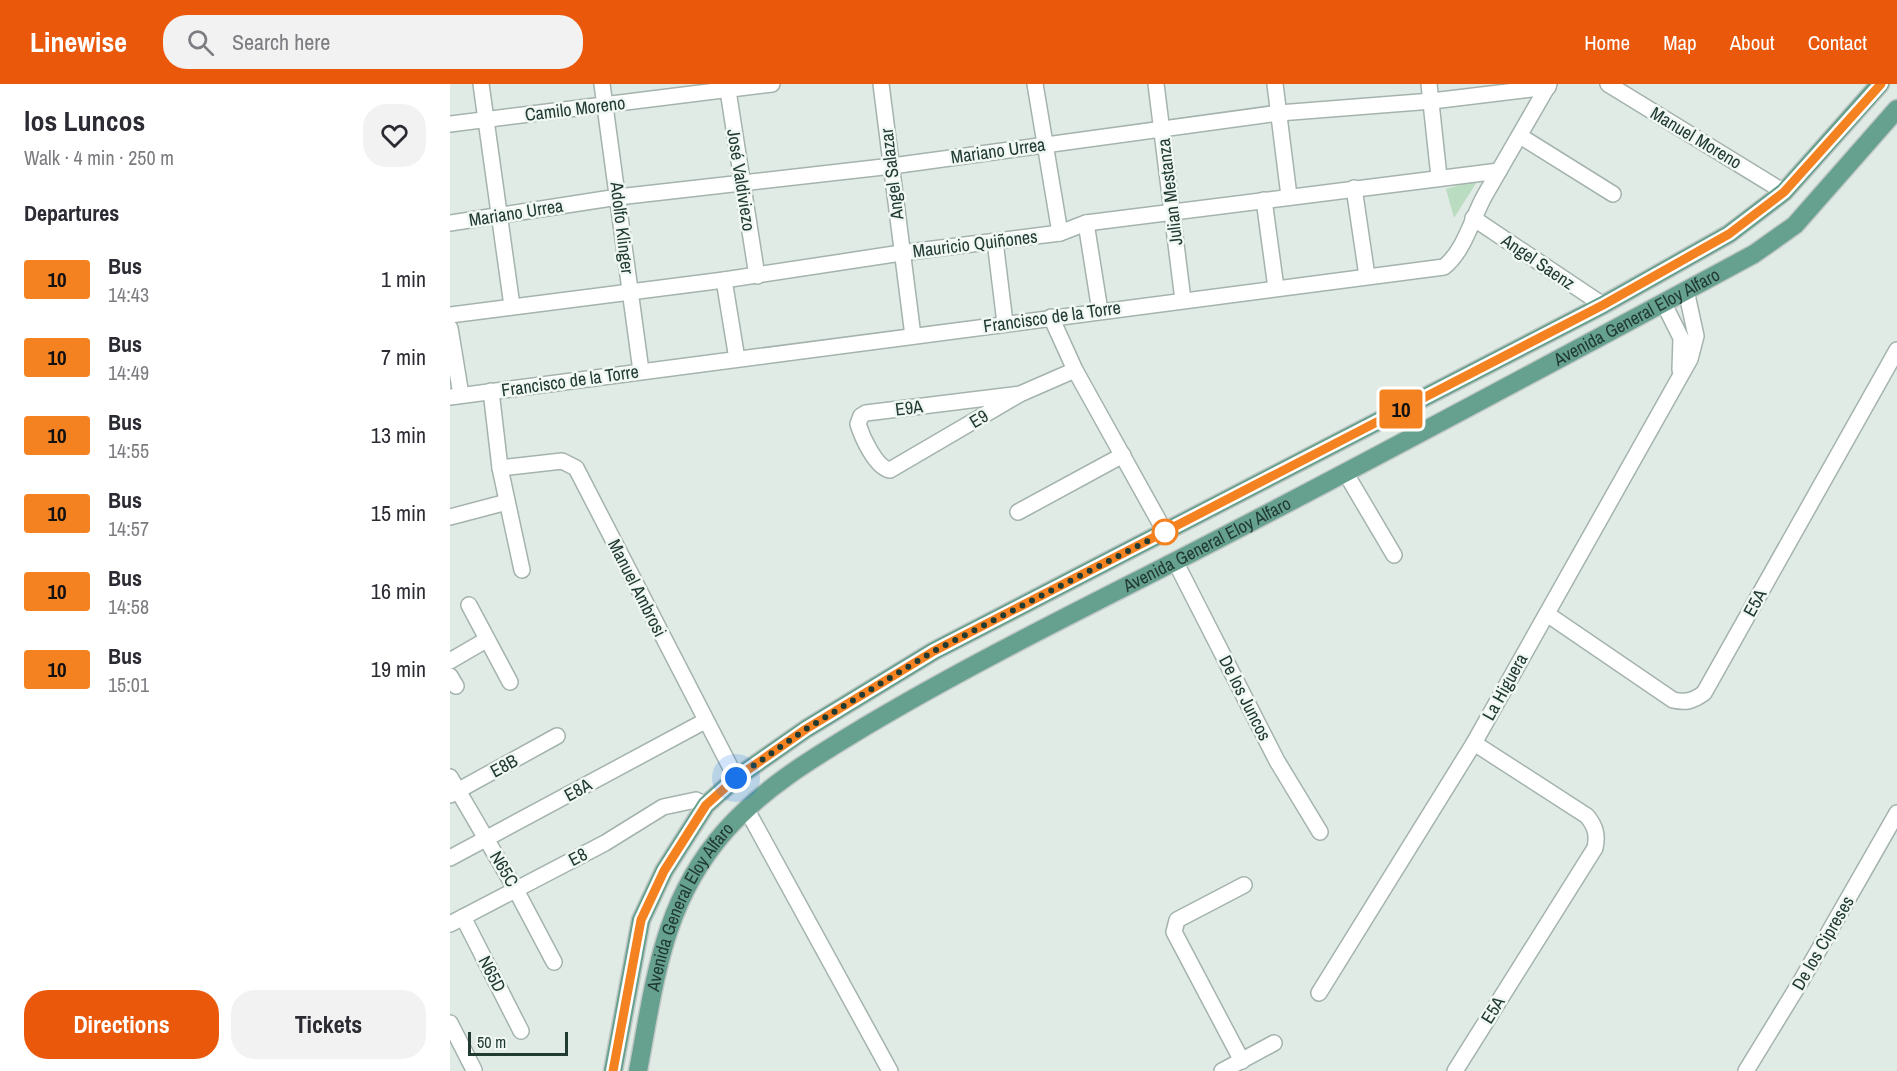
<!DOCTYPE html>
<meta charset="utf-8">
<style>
:root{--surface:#fff;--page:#f2f2f3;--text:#2b2b33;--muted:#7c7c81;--accent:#ea580c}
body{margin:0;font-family:"Archivo Narrow",sans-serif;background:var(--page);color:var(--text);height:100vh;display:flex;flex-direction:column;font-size:22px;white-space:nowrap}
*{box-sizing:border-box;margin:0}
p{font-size:20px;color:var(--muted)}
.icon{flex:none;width:33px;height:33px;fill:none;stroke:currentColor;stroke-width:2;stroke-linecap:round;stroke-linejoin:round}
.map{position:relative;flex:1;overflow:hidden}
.drawer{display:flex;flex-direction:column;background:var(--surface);width:450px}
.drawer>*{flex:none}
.badge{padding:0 12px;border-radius:4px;font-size:21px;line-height:39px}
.scale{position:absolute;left:18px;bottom:15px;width:100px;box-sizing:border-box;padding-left:6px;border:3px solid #213b33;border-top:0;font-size:16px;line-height:21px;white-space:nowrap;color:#213b33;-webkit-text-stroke:4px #f1f8f4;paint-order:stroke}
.you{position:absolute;width:30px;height:30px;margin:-15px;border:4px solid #fff;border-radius:50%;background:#1a73e8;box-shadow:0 0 0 9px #1a73e833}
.map>.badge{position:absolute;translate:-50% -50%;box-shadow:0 0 0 3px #fff}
h2{padding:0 24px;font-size:22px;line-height:54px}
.round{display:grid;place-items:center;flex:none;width:63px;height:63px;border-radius:24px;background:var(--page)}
.head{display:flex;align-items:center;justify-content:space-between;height:102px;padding:0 24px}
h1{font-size:28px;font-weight:800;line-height:45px}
.button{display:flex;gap:12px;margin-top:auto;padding:12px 24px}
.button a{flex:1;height:69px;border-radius:24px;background:var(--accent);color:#fff;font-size:24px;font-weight:800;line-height:69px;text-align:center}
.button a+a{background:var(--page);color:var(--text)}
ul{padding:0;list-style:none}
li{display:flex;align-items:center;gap:18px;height:78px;padding:0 24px}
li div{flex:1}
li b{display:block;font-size:22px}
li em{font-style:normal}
li .badge{min-width:66px;font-weight:700;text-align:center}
header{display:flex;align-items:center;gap:36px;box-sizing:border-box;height:84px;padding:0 30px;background:var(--accent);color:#fff}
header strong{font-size:28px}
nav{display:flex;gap:33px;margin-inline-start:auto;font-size:21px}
.search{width:420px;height:54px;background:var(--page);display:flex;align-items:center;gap:15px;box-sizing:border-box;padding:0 21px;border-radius:24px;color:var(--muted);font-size:22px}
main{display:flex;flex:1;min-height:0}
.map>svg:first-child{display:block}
.green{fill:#badcc1}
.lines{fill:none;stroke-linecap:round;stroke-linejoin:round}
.minor-casing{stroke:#a4b3ad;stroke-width:18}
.major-casing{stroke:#c1c8c6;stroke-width:21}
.minor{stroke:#fff;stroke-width:15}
.major{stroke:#66a08e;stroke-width:18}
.line-casing{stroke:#fff;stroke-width:14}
.line{stroke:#f58220;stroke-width:9}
.walk{stroke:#213b33;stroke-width:6;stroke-dasharray:0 10.8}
.stop-dot{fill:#fff;stroke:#f58220;stroke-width:3}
.labels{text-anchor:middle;stroke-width:5;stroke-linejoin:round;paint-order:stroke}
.street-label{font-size:18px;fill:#213b33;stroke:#f1f8f4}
</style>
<header>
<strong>Linewise</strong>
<div class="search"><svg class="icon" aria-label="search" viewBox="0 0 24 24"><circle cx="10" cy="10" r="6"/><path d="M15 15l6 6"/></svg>Search here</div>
<nav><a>Home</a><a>Map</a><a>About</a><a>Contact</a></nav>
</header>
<main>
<section class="drawer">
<div class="head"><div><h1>los Luncos</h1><p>Walk · 4 min · 250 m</p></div><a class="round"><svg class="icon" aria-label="heart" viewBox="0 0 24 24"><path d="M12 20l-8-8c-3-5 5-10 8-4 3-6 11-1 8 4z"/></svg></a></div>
<h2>Departures</h2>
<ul>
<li><span class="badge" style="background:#f58220;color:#111">10</span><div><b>Bus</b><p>14:43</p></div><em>1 min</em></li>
<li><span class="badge" style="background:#f58220;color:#111">10</span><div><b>Bus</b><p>14:49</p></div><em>7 min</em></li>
<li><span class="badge" style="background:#f58220;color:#111">10</span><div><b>Bus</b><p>14:55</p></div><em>13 min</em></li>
<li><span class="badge" style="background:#f58220;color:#111">10</span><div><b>Bus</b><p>14:57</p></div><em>15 min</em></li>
<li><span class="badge" style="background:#f58220;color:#111">10</span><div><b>Bus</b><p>14:58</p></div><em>16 min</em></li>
<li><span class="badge" style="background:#f58220;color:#111">10</span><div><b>Bus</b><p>15:01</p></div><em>19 min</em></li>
</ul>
<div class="button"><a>Directions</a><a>Tickets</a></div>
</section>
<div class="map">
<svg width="1447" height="987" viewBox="0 0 1447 987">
<rect width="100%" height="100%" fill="#e1ebe6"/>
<path class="green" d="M1028 96 1004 134 996 105Z"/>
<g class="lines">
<g class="minor-casing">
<g id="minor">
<path d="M31 0 62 222"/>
<path d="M152 0 191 287"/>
<path d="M277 0 307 192"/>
<path d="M431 0 463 252"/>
<path d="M585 0 610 149"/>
<path d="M706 0 733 216"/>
<path d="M825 0 839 112"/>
<path d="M979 0 989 93"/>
<path d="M1158 0 1334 108"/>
<path d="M0 40 322 0"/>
<path d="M1070 52 1163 110"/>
<path d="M904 104 917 192"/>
<path d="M814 116 826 204"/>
<path d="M1023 134 1153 221"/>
<path d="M0 139 168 113 442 82 829 29 982 17 1098 3"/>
<path d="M636 139 650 227"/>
<path d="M545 157 555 239"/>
<path d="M274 196 287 275"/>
<path d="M1214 220 1231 254 1230 286"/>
<path d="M0 231 274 196 451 169 610 149 636 139 1049 87"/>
<path d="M601 233 625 286 715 448"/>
<path d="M0 244 11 311"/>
<path d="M41 307 50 384 72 486"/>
<path d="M570 310 416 329 411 332 408 340C412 353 426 384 440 386L570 310 625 286"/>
<path d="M0 313 994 183C1015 166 1022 134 1035 111 1056 74 1078 37 1099 0"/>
<path d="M50 384 112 377 126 384 286 694"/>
<path d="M895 388 944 471"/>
<path d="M568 428 673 371"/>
<path d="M0 433 57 418"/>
<path d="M725 477 827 677 870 748"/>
<path d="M19 521 60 598"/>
<path d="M1097 530 1223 616C1236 619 1243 617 1254 609L1447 266"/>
<path d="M0 577 36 556"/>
<path d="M0 592 6 602"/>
<path d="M0 693 66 806 104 878"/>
<path d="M0 711 107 652"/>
<path d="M297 726 440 987"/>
<path d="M0 774 255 637"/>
<path d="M13 833 71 947"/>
<path d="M0 840 155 759 213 723 246 716 256 721"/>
<path d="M869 909 1024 659 1240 275 1246 252 1236 206"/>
<path d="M0 939 24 986"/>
<path d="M792 977 724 848 727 836 794 801"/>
<path d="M772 987 824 959"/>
<path d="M1005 987 1145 764C1148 750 1145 742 1137 732L1024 659"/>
<path d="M1296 987 1351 897 1447 729"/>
</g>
</g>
<g class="major-casing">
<g id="major">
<path d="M163 987 191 836 214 787 256 721 286 694 356 645 484 567 1153 221 1279 150 1334 108 1430 0"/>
<path id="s1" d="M188 987C205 897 212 818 276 746 317 700 370 670 421 639 519 581 620 531 722 479 917 379 1111 274 1304 170L1345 141 1447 25"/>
</g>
</g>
<use href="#minor" class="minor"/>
<use href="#major" class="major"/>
</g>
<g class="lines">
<g class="line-casing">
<path id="line" d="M163 987 191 836 214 787 256 721 286 694 356 645 484 567 1153 221 1279 150 1334 108 1431 0"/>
</g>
<use href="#line" class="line"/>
<path class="walk" d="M286 694 356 645 484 567 715 448"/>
</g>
<circle class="stop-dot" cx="715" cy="448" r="12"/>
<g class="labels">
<g class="street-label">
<text transform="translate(125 25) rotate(-7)" y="6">Camilo Moreno</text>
<text transform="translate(1246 54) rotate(31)" y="6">Manuel Moreno</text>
<text transform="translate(548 67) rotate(-8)" y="6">Mariano Urrea</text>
<text transform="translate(442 90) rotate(-97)" y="6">Angel Salazar</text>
<text transform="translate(291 96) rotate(81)" y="6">José Valdiviezo</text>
<text transform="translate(720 108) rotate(-97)" y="6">Julian Mestanza</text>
<text transform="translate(66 129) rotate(-9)" y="6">Mariano Urrea</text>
<text transform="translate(172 144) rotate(83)" y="6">Adolfo Klinger</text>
<text transform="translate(525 160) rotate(-7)" y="6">Mauricio Quiñones</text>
<text transform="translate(1088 178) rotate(34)" y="6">Angel Saenz</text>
<text transform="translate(602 233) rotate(-8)" y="6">Francisco de la Torre</text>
<text dy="6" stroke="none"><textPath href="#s1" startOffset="1308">Avenida General Eloy Alfaro</textPath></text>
<text transform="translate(120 297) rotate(-8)" y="6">Francisco de la Torre</text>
<text transform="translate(459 324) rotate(-7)" y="6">E9A</text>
<text transform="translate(529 335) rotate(-31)" y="6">E9</text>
<text dy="6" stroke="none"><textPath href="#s1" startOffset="822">Avenida General Eloy Alfaro</textPath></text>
<text transform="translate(187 504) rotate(63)" y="6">Manuel Ambrosi</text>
<text transform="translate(1305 519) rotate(-61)" y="6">E5A</text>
<text transform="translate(1055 603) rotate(-61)" y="6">La Higuera</text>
<text transform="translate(795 614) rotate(63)" y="6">De los Juncos</text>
<text transform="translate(54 682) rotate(-29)" y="6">E8B</text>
<text transform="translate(128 706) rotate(-29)" y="6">E8A</text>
<text transform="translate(128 773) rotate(-28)" y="6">E8</text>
<text transform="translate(54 785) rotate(59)" y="6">N65C</text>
<text dy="6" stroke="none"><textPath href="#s1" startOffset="174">Avenida General Eloy Alfaro</textPath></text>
<text transform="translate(1373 859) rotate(-60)" y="6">De los Cipreses</text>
<text transform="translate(42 890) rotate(63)" y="6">N65D</text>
<text transform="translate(1043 926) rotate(-58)" y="6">E5A</text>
</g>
</g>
</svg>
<div class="scale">50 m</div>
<div class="you" style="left:286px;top:694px"></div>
<b class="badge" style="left:951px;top:325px;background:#f58220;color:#111">10</b>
</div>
</main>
